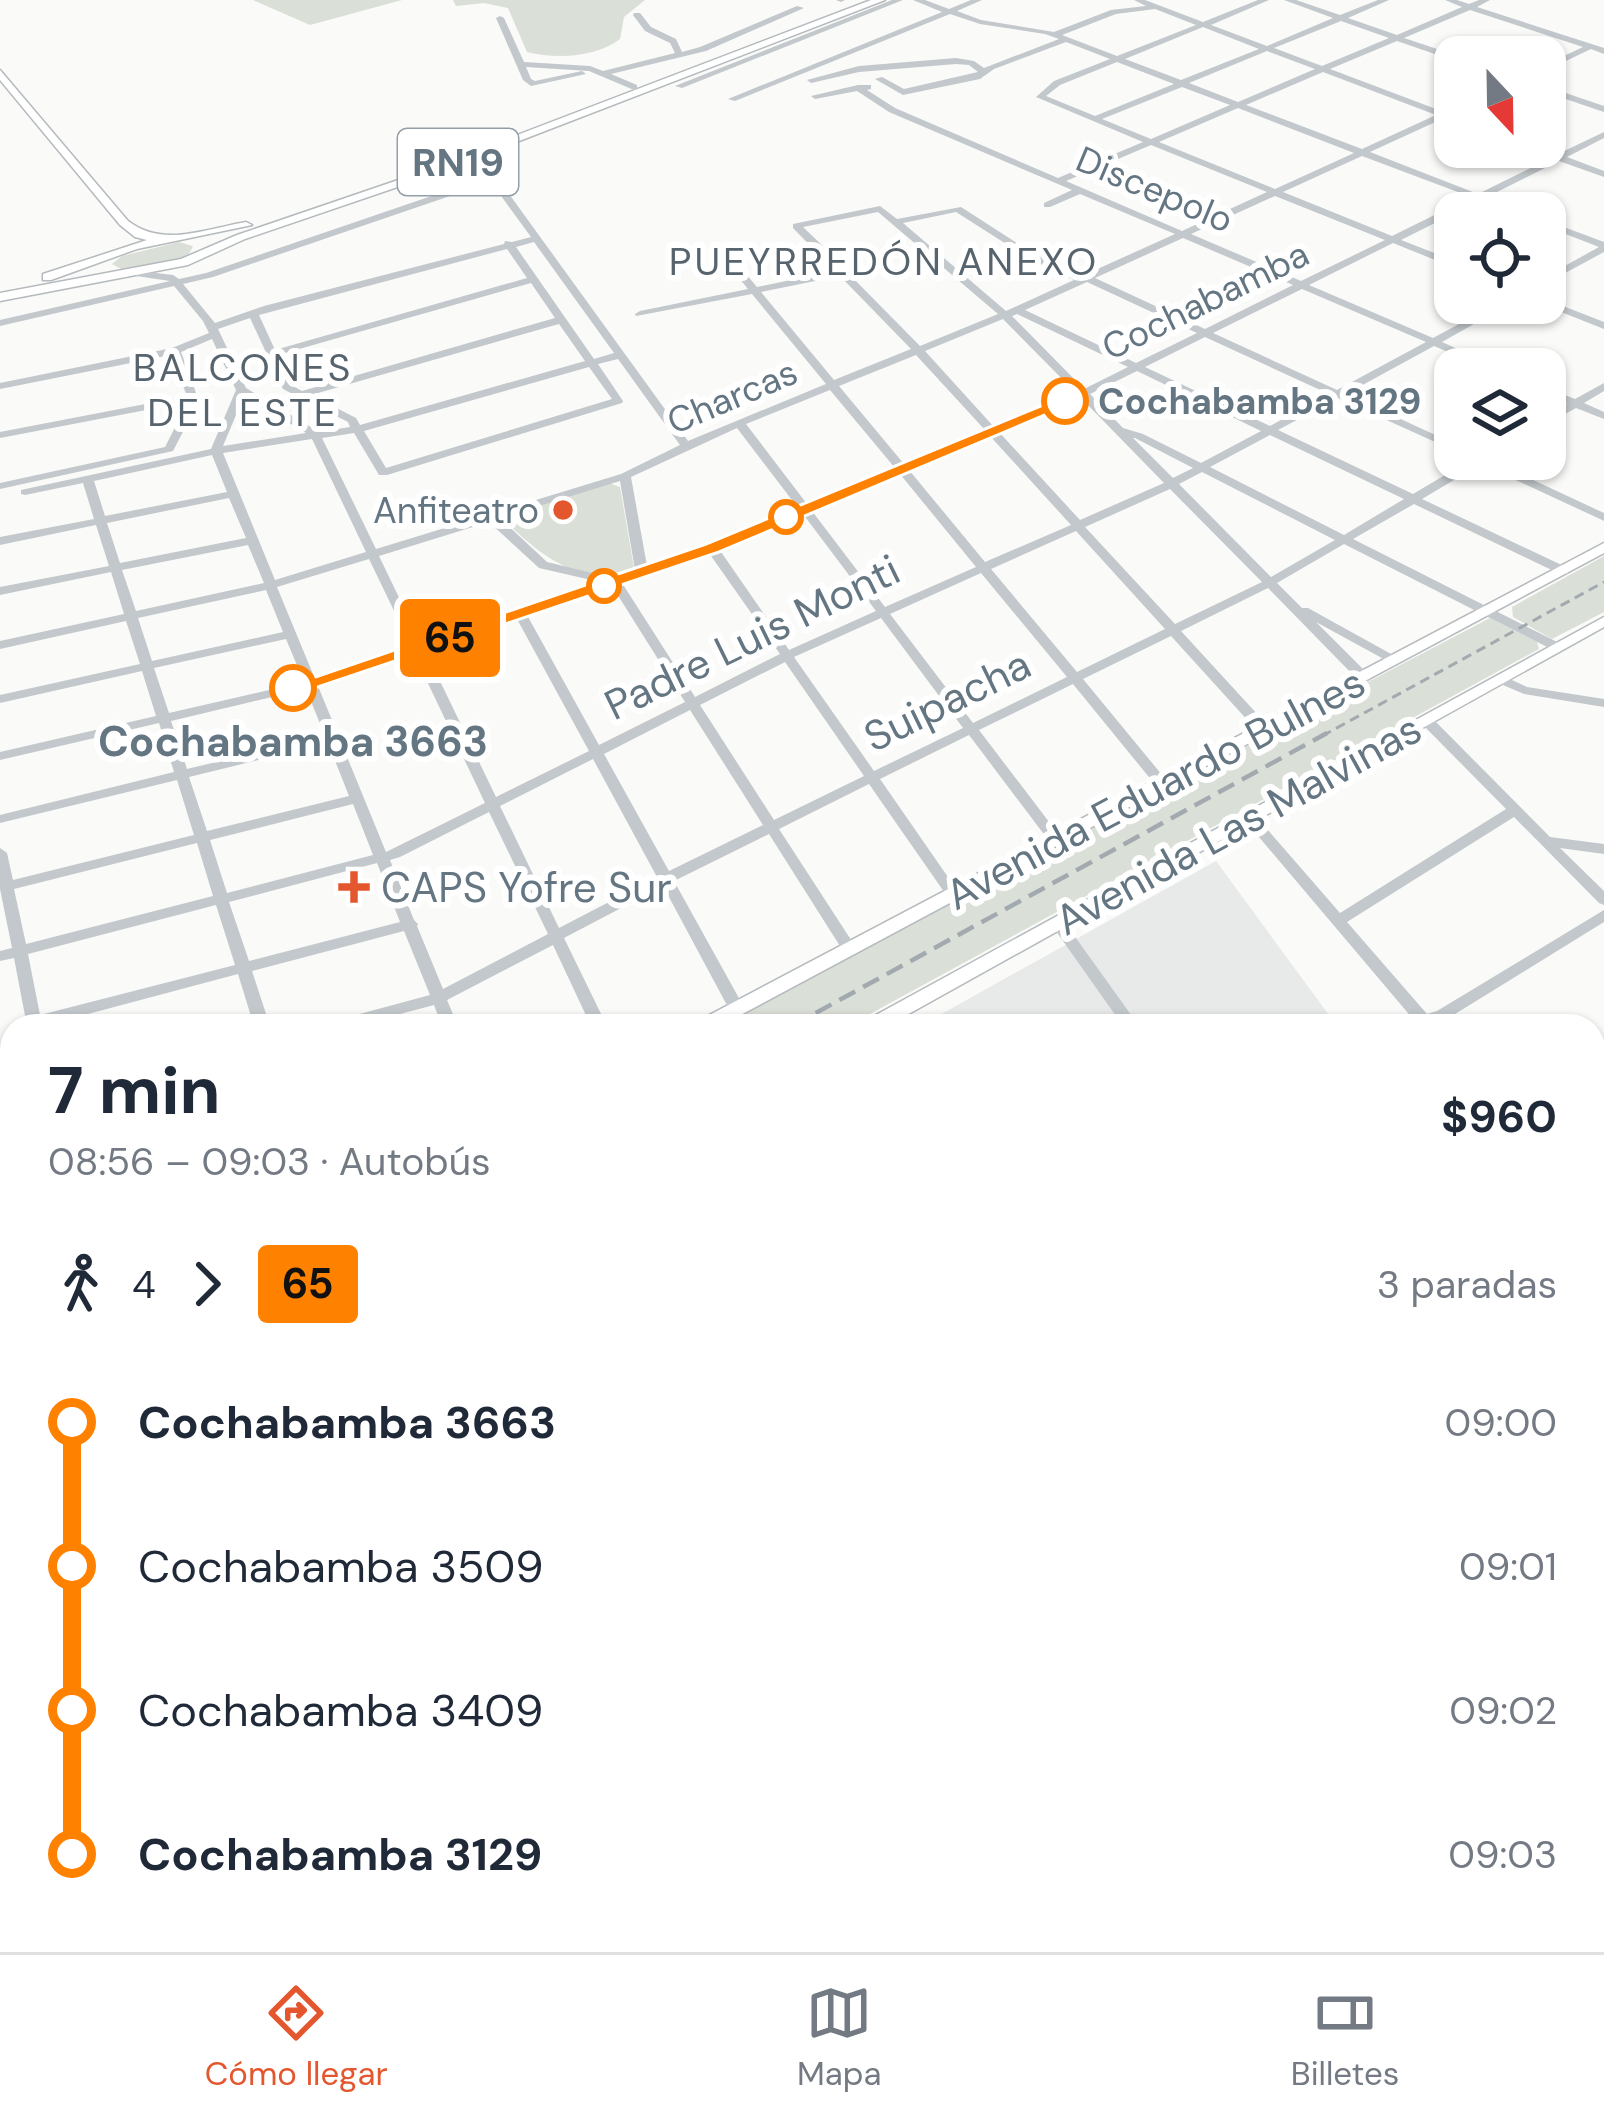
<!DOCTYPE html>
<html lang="es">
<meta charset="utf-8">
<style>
:root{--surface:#fff;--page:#f6f6f7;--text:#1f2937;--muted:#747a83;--line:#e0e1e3;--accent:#e4572e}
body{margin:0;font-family:"DM Sans",sans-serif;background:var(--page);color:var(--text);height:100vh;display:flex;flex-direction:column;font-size:45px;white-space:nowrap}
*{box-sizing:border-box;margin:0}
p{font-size:39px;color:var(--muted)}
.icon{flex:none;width:66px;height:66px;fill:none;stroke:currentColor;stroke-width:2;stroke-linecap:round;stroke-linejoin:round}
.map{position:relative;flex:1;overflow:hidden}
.details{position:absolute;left:0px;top:1014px;width:1605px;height:939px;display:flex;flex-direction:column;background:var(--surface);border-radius:36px 36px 0 0;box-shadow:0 3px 9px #0004}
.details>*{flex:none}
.badge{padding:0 24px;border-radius:9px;font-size:42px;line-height:78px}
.needle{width:78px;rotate:158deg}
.controls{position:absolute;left:1434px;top:36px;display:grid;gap:24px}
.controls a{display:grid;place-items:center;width:132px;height:132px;border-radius:24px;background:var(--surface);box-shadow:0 3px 9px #0004;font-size:60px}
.map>.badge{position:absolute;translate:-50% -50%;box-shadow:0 0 0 6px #fff}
.legs{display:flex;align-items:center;gap:18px;height:132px;padding:0 48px;font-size:39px}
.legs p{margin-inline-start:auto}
.head{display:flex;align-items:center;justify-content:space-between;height:204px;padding:0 48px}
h1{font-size:66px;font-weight:800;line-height:90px}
ul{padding:0 48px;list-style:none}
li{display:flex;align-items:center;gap:42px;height:144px;font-size:45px}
li i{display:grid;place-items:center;width:18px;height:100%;margin:0 15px;background:currentColor}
li i::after{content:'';width:30px;height:30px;margin:-15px;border:9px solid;border-radius:50%;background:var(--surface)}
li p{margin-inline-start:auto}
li:first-child i{background:linear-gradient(#0000 50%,currentColor 0)}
li:last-child i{background:linear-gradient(currentColor 50%,#0000 0)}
.menu{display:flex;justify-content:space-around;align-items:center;height:168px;border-top:3px solid var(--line);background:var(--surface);font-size:33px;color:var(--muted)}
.menu a{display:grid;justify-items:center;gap:6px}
.menu .active{color:var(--accent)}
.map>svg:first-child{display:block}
.built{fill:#e8e9e9}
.green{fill:#dadfd7}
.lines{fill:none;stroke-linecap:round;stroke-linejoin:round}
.major-casing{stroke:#b5babe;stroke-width:3}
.minor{fill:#c3c8cc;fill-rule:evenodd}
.major{fill:#fff;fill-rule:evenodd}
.rail-far2{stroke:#a2aab0;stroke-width:3;stroke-dasharray:10 6;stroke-linecap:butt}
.rail-far1{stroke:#a2aab0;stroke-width:4.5;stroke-dasharray:18 9;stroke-linecap:butt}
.rail{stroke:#a2aab0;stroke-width:6;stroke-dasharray:24 12;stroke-linecap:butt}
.line-1{fill:#ff8100;stroke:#fff;stroke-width:3}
.stop-1-dot{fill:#fff;stroke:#ff8100;stroke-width:6}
.poi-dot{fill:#e4572e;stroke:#fff;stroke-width:4.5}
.labels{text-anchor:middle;stroke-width:12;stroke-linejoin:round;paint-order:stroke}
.far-street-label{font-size:36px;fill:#657683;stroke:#fff}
.far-stop-label{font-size:36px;font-weight:bold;fill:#657683;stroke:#fff;text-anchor:start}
.far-poi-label{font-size:36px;fill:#657683;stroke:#fff;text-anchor:end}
.shield{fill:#fff;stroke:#939fa8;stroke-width:3}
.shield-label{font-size:39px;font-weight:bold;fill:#657683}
.far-neighbourhood-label{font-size:39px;letter-spacing:3px;fill:#57646e;stroke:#fff}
.street-label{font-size:42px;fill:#657683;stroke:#fff}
.stop-label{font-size:42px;font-weight:bold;fill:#657683;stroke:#fff}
.poi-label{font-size:42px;fill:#657683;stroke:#fff;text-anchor:start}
</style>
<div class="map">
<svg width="1604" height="1952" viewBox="0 0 1604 1952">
<rect width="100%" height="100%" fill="#fafaf8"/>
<g class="built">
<path d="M1216 861 1337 1026H920Z"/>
<path d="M908 1941H1184L1191 1952H913Z"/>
</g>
<g class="green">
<path d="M253 0H402L310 25Z"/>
<path d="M453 0H645L624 17 620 39C595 58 556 59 527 52L508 8 484 3 456 6Z"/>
<path d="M179 242 193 246 188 256 125 271 112 264 122 256Z"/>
<path d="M609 483 620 487 634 568C579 589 540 555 503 519L505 514Z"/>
<path d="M1604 556V612L1552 639 1513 617 1512 607Z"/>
<path d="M1490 618 1537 642 1539 649 848 1026H712Z"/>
<path d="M1237 1941H1498L1505 1952H1243Z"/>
</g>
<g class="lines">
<g class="major-casing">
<g id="major">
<path d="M871 0H885L418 180 245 239 188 265 0 301V293L181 259 237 235 410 176Z"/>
<path d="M0 70 128 221C163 248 205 229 246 222L252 225 137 249 51 280H43V274L147 240 135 237 120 225 0 80Z"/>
<path d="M1604 543V553L720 1026H696L698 1021Z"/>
<path d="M1604 617V627L887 1026H863L865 1021Z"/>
<path d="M12 1374V1394L0 1399V1379Z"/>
<path d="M12 1485V1507L0 1512V1490Z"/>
</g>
</g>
<g class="minor">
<path d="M836 0H845L841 2Z"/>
<path d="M892 0H903L682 88 675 86Z"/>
<path d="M913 0H925L949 9 971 0H982L957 11 981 20 1054 32 1111 10 1146 6 1134 0H1145L1203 22 1258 0H1269L1211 25 1267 46 1333 18 1284 0H1296L1340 15 1378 0H1389L1348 18 1397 35 1462 7 1445 0H1457L1469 4 1479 0H1490L1477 7 1604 48V54L1591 49 1545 71V65L1583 47 1470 10 1404 38 1458 56 1455 57V61L1397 41 1330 69 1444 112 1455 107V113L1370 152 1478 194 1551 158 1526 147H1539L1558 154 1604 132V138L1567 157 1604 171V177L1559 161 1487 197 1525 213H1511L1479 201 1401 240 1455 261V268L1393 243 1309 285 1433 338 1498 303H1511L1442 342 1502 369H1488L1434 346 1346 394 1455 444V451L1338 398 1278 430 1413 494 1472 459H1488L1604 513V521L1600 519 1481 464 1422 499 1568 568V574H1560L1414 504 1353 539 1561 644V650H1553L1344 544 1277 583 1302 608H1308L1402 660 1396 664 1391 663 1316 622 1369 675 1370 678 1369 681H1359L1268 588 1181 631 1270 728 1272 731 1270 734H1260L1171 636 1083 679 1167 781 1169 784 1167 787H1157L1073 684 979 730 1062 839 1064 842 1062 845H1052L969 735 880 779 959 893 961 896 959 899H949L869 784 779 829 855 946 857 950 855 954H845L769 834 674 881 745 1009 737 1014 729 1009 663 886 564 938 607 1026H591L553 945 447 1000 458 1026H442L434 1005 355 1026H327L330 1022 430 995 404 931 252 971 270 1026H254L238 974 43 1026H27L14 958 0 961V951L12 948 0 889V848L7 853 13 880 194 835 177 780 0 823V815L174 772 159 723 0 760V752L156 716 142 671 0 703V695L140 664 126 621 0 649V641L124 614 111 572 0 595V587L109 566 96 525 0 545V537L94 519 83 483 25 495 21 494V490L211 449 236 390 212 339 181 352 199 401 173 451 0 489V483L165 447 188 402 0 438V432L187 396 171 355 0 389V383L172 348 209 333 203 321 174 286 0 326V320L170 281 136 276V272L140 271 173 275 179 279 206 273 493 175 496 176 688 441 826 384 752 294 636 316 635 314 640 311 748 289 722 257V253H728L757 287 835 271 793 228V224L880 206 897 219 961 207 1034 254 1082 276 1175 234 1080 194 1050 207H1044V203L1072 190 889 112 857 91 815 99 811 96 858 85H871V89L867 90 895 108 1058 178 1143 142 1036 97 1054 81 1110 59 1066 42 994 69 980 79 903 95 875 79 882 77 904 89 978 72 969 65 956 64 859 72 811 83 807 80 859 66 956 58 974 61 984 68 1059 39 1045 34 980 24 950 14 735 101 728 99 942 12ZM1155 9 1196 25 1117 56 1062 35 1116 14ZM1341 21 1389 38 1322 66 1274 48ZM1203 27 1259 49 1181 80 1125 59ZM1267 51 1315 69 1238 102 1189 83ZM1117 62 1174 84 1095 116 1046 96 1060 85ZM1323 72 1436 115 1362 149 1246 105ZM1182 87 1230 105 1151 139 1102 119ZM1238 108 1354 153 1275 189 1159 142ZM1151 145 1267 192 1182 231 1066 181ZM1362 156 1471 197 1392 236 1283 192ZM491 182 531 237 512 242 505 241 504 244 264 306 215 323 183 284 213 277ZM1275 196 1385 240 1301 281 1191 234ZM878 212 998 314 920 346 848 273V270L803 227ZM956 212 1028 258 1074 280 1006 311 903 223ZM1183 238 1293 285 1205 329 1095 278ZM534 242 614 353 594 359 516 247ZM507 249 527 278 275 350 259 315ZM840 276 911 349 834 380 761 292ZM1087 282 1197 333 1136 363 1025 310ZM531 283 555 318 302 391 291 385 278 355ZM1302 289 1426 342 1337 390 1213 333ZM1017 314 1128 367 1084 389 1012 316ZM250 318 283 389 348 422 350 427 319 432 246 388 218 329ZM1003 319 1076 393 994 427 925 351ZM559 324 585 361 360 425 356 418 311 395ZM1205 337 1329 394 1270 426 1145 367ZM916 355 985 430 904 464 839 386ZM618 359 680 445 621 474 493 513H485L484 516 376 549 322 438 354 433 379 475H387L622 403 623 401 598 364ZM589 367 612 399 386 468 364 431ZM1137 371 1261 431 1201 463 1143 434 1123 428 1090 394ZM830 390 895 468 807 504 746 424ZM244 396 306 433 223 446ZM1081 398 1164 483 1080 520 999 432ZM737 428 798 508 708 545 647 566 631 477ZM1270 435 1404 499 1344 535 1210 467ZM990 436 1071 525 985 562 909 470ZM1133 438H1135L1193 468 1173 478ZM312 439 366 552 275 580 223 453ZM212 455 227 492 105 516 94 481ZM1202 472 1335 540 1271 577 1179 484ZM900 474 976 567 885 607 812 511ZM620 481 635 570 613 578 547 562 500 518ZM1170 489 1262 582 1175 624 1085 527ZM229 498 246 538 120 563 107 523ZM803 514 876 611 789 650 719 549ZM489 522 539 568 600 582 421 643 379 556ZM1076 531 1165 629 1077 672 991 569ZM248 545 264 583 136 611 122 570ZM709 553 780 654 695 697 622 583ZM369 559 411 646 315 679 277 587ZM981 573 1067 677 973 723 890 614ZM612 586 685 702 599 745 527 615ZM266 590 283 632 152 661 138 618ZM881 618 963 728 874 771 794 657ZM517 619 589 751 496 797 425 650ZM286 639 304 682 169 713 154 668ZM414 654 485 803 386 852 318 686ZM785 662 864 776 774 820 700 705ZM306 689 325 736 187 769 171 721ZM690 710 763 825 669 871 604 754ZM328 743 349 796 207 831 189 777ZM593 759 657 877 559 928 500 806ZM353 804 373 855 227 893 210 840ZM489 812 548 934 443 989 417 926 418 924 414 920 390 860 400 857ZM197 843 213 896 26 944 14 889ZM377 863 400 922 249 961 229 902ZM216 905 235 965 40 1015 28 954Z"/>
<path d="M797 6 804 8 706 51 611 74 637 85V89L634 90 589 71 526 67 531 79 535 81 582 71 586 74 531 86 523 80 496 18 500 16 504 18 524 62 590 66 603 71 675 53 670 43 645 31 633 15 634 13H640L651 27 676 39 682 52 700 47Z"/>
<path d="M1545 86 1604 106V112L1545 92Z"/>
<path d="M1545 220 1604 242V252L1545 284V277L1599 247 1545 226Z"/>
<path d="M1545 299 1604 322V329L1541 304 1545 303Z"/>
<path d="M1604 383V391L1584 403 1604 412V419L1576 408 1545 425V417L1567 404 1545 394V387L1575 399Z"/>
<path d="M1501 675 1527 687 1604 699V707L1524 694 1496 682 1495 679 1496 676Z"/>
<path d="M1426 716 1431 717 1550 837 1604 844V854L1560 848 1604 891V905L1599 903 1514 817 1347 922 1427 1014 1437 1011 1604 910V922L1447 1019 1434 1023 1436 1026H1401L1404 1022 1413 1019 1242 817 1249 813 1254 814 1340 913 1506 809 1421 723 1419 720Z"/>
<path d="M1058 919 1063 920 1139 1026H1123L1051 924Z"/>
<path d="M1604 1085V1099L1593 1105V1091Z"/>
<path d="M12 1195V1207L0 1211V1199Z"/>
<path d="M1593 1213 1599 1214 1604 1220V1239L1598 1237 1593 1231Z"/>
<path d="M1604 1461V1477L1593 1481V1465Z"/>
<path d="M1593 1668C1604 1673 1604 1687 1604 1701 1589 1696 1593 1682 1593 1668Z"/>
<path d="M12 1749V1770L0 1776V1755Z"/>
<path d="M1604 1832V1853L1593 1857V1836Z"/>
<path d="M0 1856 8 1860 11 1867 12 1941H21L22 1952H0Z"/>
<path d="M201 1941H232C225 1952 208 1952 193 1952L196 1944Z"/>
<path d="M310 1941H332L334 1952H312Z"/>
<path d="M620 1941H642L646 1952H624Z"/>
<path d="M787 1941H816L808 1952H779Z"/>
<path d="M924 1941H946L951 1952H929Z"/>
<path d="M1202 1941H1225L1230 1952H1207Z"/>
<path d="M1506 1941H1530L1535 1952H1511Z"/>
</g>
<use href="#major" class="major"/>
<path class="rail-far2" d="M1322 736 1604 582"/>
<path class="rail-far1" d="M792 1026 1327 733"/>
<path class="rail" d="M0 1461 12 1454"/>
</g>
<path class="line-1" d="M1065 396 1074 401 1071 404 719 552 300 693 283 688 706 544Z"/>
<g class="stop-1-dot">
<circle cx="1065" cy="401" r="21"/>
<circle cx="786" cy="517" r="15"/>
<circle cx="604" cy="586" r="15"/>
<circle cx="293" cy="688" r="21"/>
</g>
<g class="poi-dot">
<circle cx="563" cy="510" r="12"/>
<path d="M348 869h12v12h12v12h-12v12h-12v-12h-12v-12h12z"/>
</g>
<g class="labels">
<g class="far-street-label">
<text transform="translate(1155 189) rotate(23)" y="13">Discepolo</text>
<text transform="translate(1205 300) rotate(-26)" y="13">Cochabamba</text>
<text transform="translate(732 396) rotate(-23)" y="13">Charcas</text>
</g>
<g class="far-stop-label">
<text x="1098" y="414">Cochabamba 3129</text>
</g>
<g class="far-poi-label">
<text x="539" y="523">Anfiteatro</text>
</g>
<rect class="shield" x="398" y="129" width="120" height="66" rx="9"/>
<g class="shield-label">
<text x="458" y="176">RN19</text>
</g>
<g class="far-neighbourhood-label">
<text x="884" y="275">PUEYRREDÓN ANEXO</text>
<text x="243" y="381">BALCONES<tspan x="243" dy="45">DEL ESTE</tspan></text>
</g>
<g class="street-label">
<text transform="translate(752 637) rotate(-26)" y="15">Padre Luis Monti</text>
<text transform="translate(947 700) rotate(-26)" y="15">Suipacha</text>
<text transform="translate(1155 788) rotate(-28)" y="15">Avenida Eduardo Bulnes</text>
<text transform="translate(1238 824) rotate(-29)" y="15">Avenida Las Malvinas</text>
</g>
<g class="stop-label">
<text x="293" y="756">Cochabamba 3663</text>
</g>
<g class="poi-label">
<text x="381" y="902">CAPS Yofre Sur</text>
</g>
</g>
</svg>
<div class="controls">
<a><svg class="needle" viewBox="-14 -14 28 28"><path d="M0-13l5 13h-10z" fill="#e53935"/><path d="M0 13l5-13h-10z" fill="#747a83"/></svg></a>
<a><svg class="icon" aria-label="locate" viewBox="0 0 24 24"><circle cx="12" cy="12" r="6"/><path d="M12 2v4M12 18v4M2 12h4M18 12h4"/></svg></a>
<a><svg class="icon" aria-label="layers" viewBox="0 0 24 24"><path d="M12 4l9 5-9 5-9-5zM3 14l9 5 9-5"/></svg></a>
</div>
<b class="badge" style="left:450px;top:638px;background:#ff8100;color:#111">65</b>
<section class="details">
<div class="head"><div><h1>7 min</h1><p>08:56 – 09:03 · Autobús</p></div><b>$960</b></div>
<div class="legs"><svg class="icon" aria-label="walk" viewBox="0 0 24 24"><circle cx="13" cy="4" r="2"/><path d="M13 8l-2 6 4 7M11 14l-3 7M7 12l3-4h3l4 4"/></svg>4<svg class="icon" aria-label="forward" viewBox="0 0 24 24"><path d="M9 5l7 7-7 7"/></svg><b class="badge" style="background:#ff8100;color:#111">65</b><p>3 paradas</p></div>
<ul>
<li><i style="color:#ff8100"></i><b>Cochabamba 3663</b><p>09:00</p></li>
<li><i style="color:#ff8100"></i><span>Cochabamba 3509</span><p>09:01</p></li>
<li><i style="color:#ff8100"></i><span>Cochabamba 3409</span><p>09:02</p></li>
<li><i style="color:#ff8100"></i><b>Cochabamba 3129</b><p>09:03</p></li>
</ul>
</section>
</div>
<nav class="menu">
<a class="active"><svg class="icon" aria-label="directions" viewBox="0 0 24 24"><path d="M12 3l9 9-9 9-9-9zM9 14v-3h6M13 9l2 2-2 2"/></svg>Cómo llegar</a>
<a><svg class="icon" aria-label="map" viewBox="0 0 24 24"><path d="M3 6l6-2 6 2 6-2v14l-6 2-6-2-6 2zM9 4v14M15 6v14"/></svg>Mapa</a>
<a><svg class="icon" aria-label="tickets" viewBox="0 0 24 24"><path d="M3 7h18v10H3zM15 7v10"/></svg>Billetes</a>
</nav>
